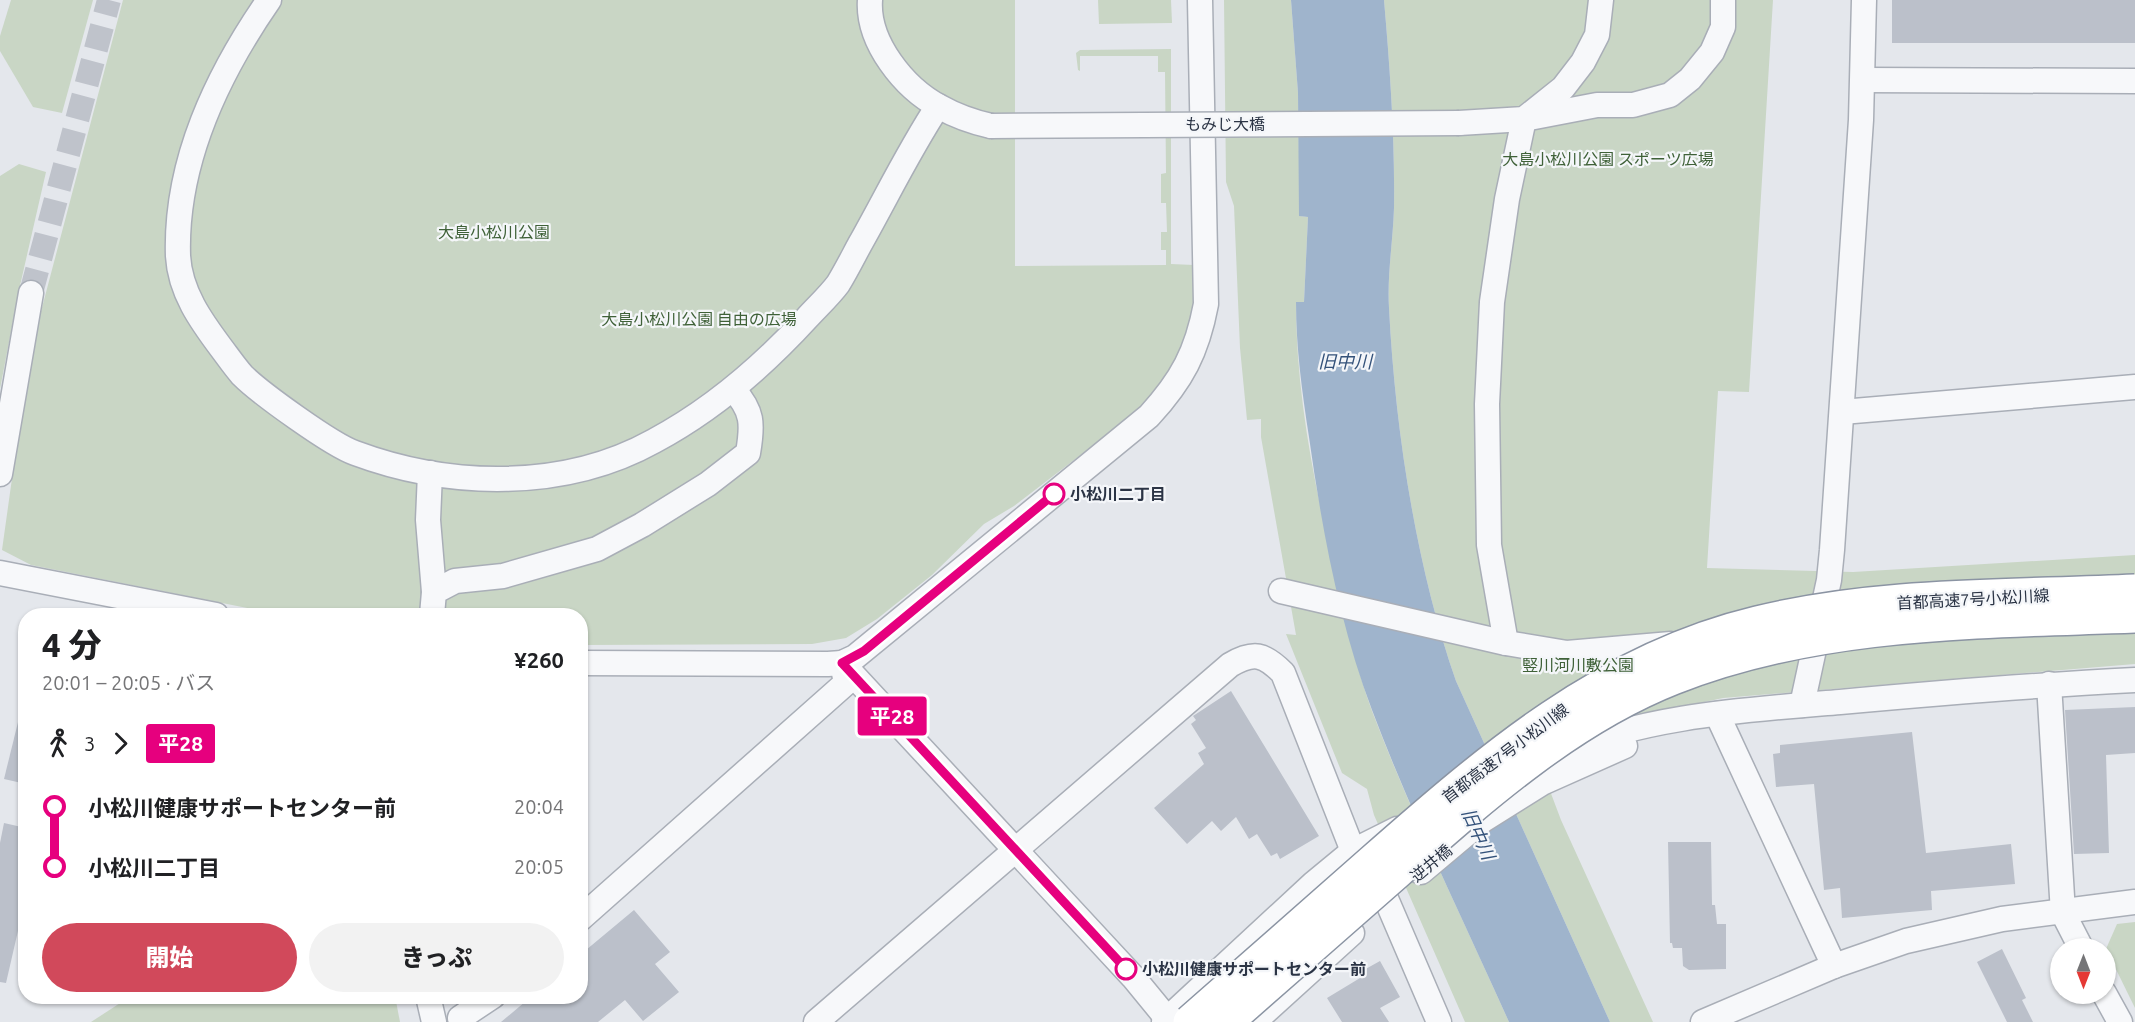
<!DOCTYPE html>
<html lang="ja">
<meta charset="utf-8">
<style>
:root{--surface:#fff;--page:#f2f2f2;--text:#202124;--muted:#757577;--accent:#d1495b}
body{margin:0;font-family:Ubuntu,"Noto Sans JP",sans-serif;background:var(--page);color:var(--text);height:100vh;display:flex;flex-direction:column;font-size:22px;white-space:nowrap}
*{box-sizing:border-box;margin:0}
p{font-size:20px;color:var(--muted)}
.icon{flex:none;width:33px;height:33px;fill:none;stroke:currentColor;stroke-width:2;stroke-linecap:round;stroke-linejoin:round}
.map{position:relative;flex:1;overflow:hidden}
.sheet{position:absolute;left:18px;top:608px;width:570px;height:396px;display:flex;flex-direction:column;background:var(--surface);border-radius:24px;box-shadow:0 2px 4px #0004}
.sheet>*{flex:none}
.badge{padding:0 12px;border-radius:4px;font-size:21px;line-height:39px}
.needle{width:39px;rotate:180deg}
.fabs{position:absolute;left:2050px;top:938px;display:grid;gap:12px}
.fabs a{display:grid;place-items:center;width:66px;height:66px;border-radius:50%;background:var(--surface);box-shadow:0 2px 4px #0004;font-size:30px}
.map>.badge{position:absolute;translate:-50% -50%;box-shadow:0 0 0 3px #fff}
.legs{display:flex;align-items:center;gap:9px;height:66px;padding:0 24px;font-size:20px}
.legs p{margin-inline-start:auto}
.overview{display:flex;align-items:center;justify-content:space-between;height:102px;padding:0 24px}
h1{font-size:33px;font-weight:800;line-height:45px}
.cta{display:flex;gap:12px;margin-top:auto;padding:12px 24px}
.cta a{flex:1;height:69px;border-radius:36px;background:var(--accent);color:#fff;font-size:24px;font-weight:800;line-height:69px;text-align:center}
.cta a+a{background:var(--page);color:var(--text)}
ul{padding:0 24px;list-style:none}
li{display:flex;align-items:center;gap:21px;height:60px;font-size:22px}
li i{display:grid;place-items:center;width:9px;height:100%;margin:0 8px;background:currentColor}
li i::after{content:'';width:15px;height:15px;margin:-8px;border:4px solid;border-radius:50%;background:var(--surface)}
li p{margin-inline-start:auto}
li:first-child i{background:linear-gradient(#0000 50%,currentColor 0)}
li:last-child i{background:linear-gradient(currentColor 50%,#0000 0)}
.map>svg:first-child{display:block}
.green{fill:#c9d6c5}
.water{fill:#9fb4cc}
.building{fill:#bbc0ca}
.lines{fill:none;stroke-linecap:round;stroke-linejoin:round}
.minor-tunnel{stroke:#bfc3cb;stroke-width:24;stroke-dasharray:24 12;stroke-linecap:butt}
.minor-casing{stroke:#a9aeb7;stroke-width:27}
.minor{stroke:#f7f8fa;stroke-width:24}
.minor-bridge-casing{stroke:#a9aeb7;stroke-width:27;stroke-linecap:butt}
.highway-bridge-casing{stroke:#8b94a3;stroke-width:36;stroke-linecap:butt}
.minor-bridge{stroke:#f7f8fa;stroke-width:24}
.highway-bridge{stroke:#fff;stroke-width:33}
.line-1-casing{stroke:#fff;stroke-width:14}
.line-1{stroke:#e6007e;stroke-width:9}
.stop-1-dot{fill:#fff;stroke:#e6007e;stroke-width:3}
.labels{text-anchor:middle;stroke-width:4.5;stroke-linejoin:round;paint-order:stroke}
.street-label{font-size:16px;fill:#2b3445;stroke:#f4f6f9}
.park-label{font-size:16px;fill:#3f6138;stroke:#f4f6f9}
.stop-label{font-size:16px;font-weight:bold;fill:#2b3445;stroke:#f4f6f9;text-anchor:start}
.water-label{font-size:18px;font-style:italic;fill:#34527a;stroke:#f4f6f9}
</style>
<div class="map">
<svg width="2135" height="1022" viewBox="0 0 2135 1022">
<rect width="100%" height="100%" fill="#e4e7ec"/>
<g class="green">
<path d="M11 0H93L62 113 33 107 0 51V36Z"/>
<path d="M123 0H1015V266L1166 265V250H1161V232H1167L1166 203H1161V174L1166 173 1165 72H1158V56H1080V71L1078 70 1076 53 1080 50 1171 49V264L1194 265V305L1186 338 1166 379 1138 411 1014 506 984 524 932 575 877 619 846 638 812 644 581 645 580 615H282L31 565 2 550 29 357Z"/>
<path d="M1098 0H1171L1172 23 1099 24Z"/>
<path d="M1224 0H1291L1298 93 1300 216 1308 217 1304 302H1296C1296 396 1315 489 1337 579 1347 623 1356 668 1372 711 1412 816 1463 919 1509 1022H1465L1374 815 1367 789 1342 773 1286 634 1296 635 1261 437V419L1247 420 1240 348 1234 206 1226 182Z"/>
<path d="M1384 0H1773L1749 392 1718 391 1707 568 1853 572 2135 555V664L1723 698 1686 706 1538 759 1561 820 1653 1022H1610L1456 681C1416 567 1395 428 1389 308 1387 275 1393 241 1394 208 1395 138 1390 69 1384 0Z"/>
<path d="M19 164 46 172 19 290 0 389V176Z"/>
<path d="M2135 922V1008L2106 949 2117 924Z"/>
<path d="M131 996H395L400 1022H91Z"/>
</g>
<path class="water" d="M1291 0H1384C1390 69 1395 138 1394 208 1393 241 1387 275 1389 308 1395 428 1416 567 1456 681L1610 1022H1509C1463 919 1412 816 1372 710 1339 623 1322 529 1309 437 1302 391 1296 348 1296 302H1304L1308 217 1299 216 1298 93Z"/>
<g class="building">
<rect x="1892" y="0" width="243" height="43"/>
<path d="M1231 691 1319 836 1280 859 1277 853 1271 856 1257 834 1249 839 1236 817 1221 831 1212 821 1187 844 1154 808 1204 764 1198 753 1206 748 1191 724 1196 720 1193 716Z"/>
<path d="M2135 707V753L2106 755 2109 853 2074 854 2065 710Z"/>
<path d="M20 714 26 715V784L4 779Z"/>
<path d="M1912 732 1926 853 2011 844 2015 884 1931 891 1932 910 1842 918 1840 888 1824 890 1814 784 1776 787 1773 754 1780 753V745Z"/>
<path d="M4 823 26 828V896L6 983 0 982V843Z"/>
<path d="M1668 842H1711L1712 905H1715L1717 924H1726V969L1689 970 1683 966 1682 948H1673L1672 943H1670Z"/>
<path d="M634 910 670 952 655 964 679 992 643 1021 625 1000 598 1022H501L532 996H580V955Z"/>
<path d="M2002 949 2026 998 2022 1000 2033 1022H2007L1977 962Z"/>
<path d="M1380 961 1400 997 1380 1008 1389 1022H1342L1327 998 1365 975 1362 971Z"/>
</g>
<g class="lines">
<path class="minor-tunnel" d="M31 293 109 0"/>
<g class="minor-casing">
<g id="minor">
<path d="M269 0C217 75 175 162 178 256 180 292 201 321 222 349 228 357 235 367 242 375 260 393 332 445 355 453 449 488 564 491 654 441 712 410 763 366 807 318 817 307 829 296 838 284 846 271 853 257 860 244 886 198 909 150 938 106"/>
<path d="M870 0C867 42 904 88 940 107 956 116 973 122 991 126"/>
<path d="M1863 80 2135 81"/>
<path d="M1459 123 1524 119 1563 88 1583 62 1597 35 1601 0"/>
<path d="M1842 412 2135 387"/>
<path d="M430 473 428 520 434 592"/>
<path d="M0 474 31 293"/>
<path d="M0 573 216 615"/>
<path d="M1281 591 1506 643 1567 653 1671 644"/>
<path d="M432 615 434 592 455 581 503 576 597 549 642 525 708 484 748 453C753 424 753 411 733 389"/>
<path d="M1506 643 1489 545 1487 404 1492 302 1507 199 1524 119 1597 105H1633L1670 95 1690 79 1712 52 1723 27V0"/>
<path d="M580 663 828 664 842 663 855 657 1149 416C1182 380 1197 352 1206 304L1200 0"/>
<path d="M842 663 1133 977 1170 1022"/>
<path d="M2049 684 2063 913 2081 948"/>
<path d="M1802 705 1829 580 1832 550 1861 120 1864 0"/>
<path d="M1717 714 1834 966"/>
<path d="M1551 756C1640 716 1743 710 1840 702 1938 693 2036 685 2135 680"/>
<path d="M1421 872 1483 820 1542 783 1625 746"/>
<path d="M1387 901 1439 1022"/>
<path d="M580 919 846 683 842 663"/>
<path d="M2104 993 2120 1022"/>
<path d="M428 996 434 1022"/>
<path d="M460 1018 493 996"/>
<path d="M816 1022 1230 665C1254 651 1264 654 1283 673L1353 851"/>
<path d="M1164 1022 1313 884 1353 851 1397 829"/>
<path d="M1254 1022 1352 933"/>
<path d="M1703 1022 1834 966 1906 941 2002 919 2135 902"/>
</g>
</g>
<use href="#minor" class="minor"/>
<g class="minor-bridge-casing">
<path id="minor-bridge" d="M991 126 1459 123"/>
</g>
<g class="highway-bridge-casing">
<g id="highway-bridge">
<path d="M1190 1022C1251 968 1312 914 1373 861 1489 759 1603 660 1757 623 1879 593 2010 597 2135 591"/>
<path d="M1226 1022C1283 972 1341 921 1398 871 1481 798 1569 719 1673 678 1819 620 1981 622 2135 616"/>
</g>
</g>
<use href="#minor-bridge" class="minor-bridge"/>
<use href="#highway-bridge" class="highway-bridge"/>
</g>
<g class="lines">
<g class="line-1-casing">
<path id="line-1" d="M1054 494 864 651 842 663 1126 969"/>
</g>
<use href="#line-1" class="line-1"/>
</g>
<g class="stop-1-dot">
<circle cx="1054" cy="494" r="10"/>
<circle cx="1126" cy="969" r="10"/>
</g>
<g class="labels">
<g class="street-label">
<text x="1225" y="130">もみじ大橋</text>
<text transform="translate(1973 599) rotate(-3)" y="6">首都高速7号小松川線</text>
<text transform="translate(1505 753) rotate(-37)" y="6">首都高速7号小松川線</text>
<text transform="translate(1431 863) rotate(-40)" y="6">逆井橋</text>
</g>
<g class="park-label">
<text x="1608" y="165">大島小松川公園 スポーツ広場</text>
<text x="494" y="238">大島小松川公園</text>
<text x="699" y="325">大島小松川公園 自由の広場</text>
<text x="1578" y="671">竪川河川敷公園</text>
</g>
<g class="stop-label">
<text x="1070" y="500">小松川二丁目</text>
<text x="1142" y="975">小松川健康サポートセンター前</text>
</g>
<g class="water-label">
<text x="1345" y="368">旧中川</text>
<text transform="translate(1478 834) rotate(66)" y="6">旧中川</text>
</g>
</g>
</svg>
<div class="fabs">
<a><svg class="needle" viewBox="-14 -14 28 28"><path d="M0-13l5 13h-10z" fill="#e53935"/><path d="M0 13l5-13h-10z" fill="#757577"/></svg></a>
</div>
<b class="badge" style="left:892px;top:716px;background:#e6007e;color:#fff">平28</b>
<section class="sheet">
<div class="overview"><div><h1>4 分</h1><p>20:01 – 20:05 · バス</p></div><b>¥260</b></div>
<div class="legs"><svg class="icon" aria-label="walk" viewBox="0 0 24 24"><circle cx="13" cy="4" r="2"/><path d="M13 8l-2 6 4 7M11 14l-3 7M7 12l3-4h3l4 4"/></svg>3<svg class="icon" aria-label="forward" viewBox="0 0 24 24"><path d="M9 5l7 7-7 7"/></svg><b class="badge" style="background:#e6007e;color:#fff">平28</b></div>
<ul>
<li><i style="color:#e6007e"></i><b>小松川健康サポートセンター前</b><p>20:04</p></li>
<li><i style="color:#e6007e"></i><b>小松川二丁目</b><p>20:05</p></li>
</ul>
<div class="cta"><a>開始</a><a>きっぷ</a></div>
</section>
</div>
